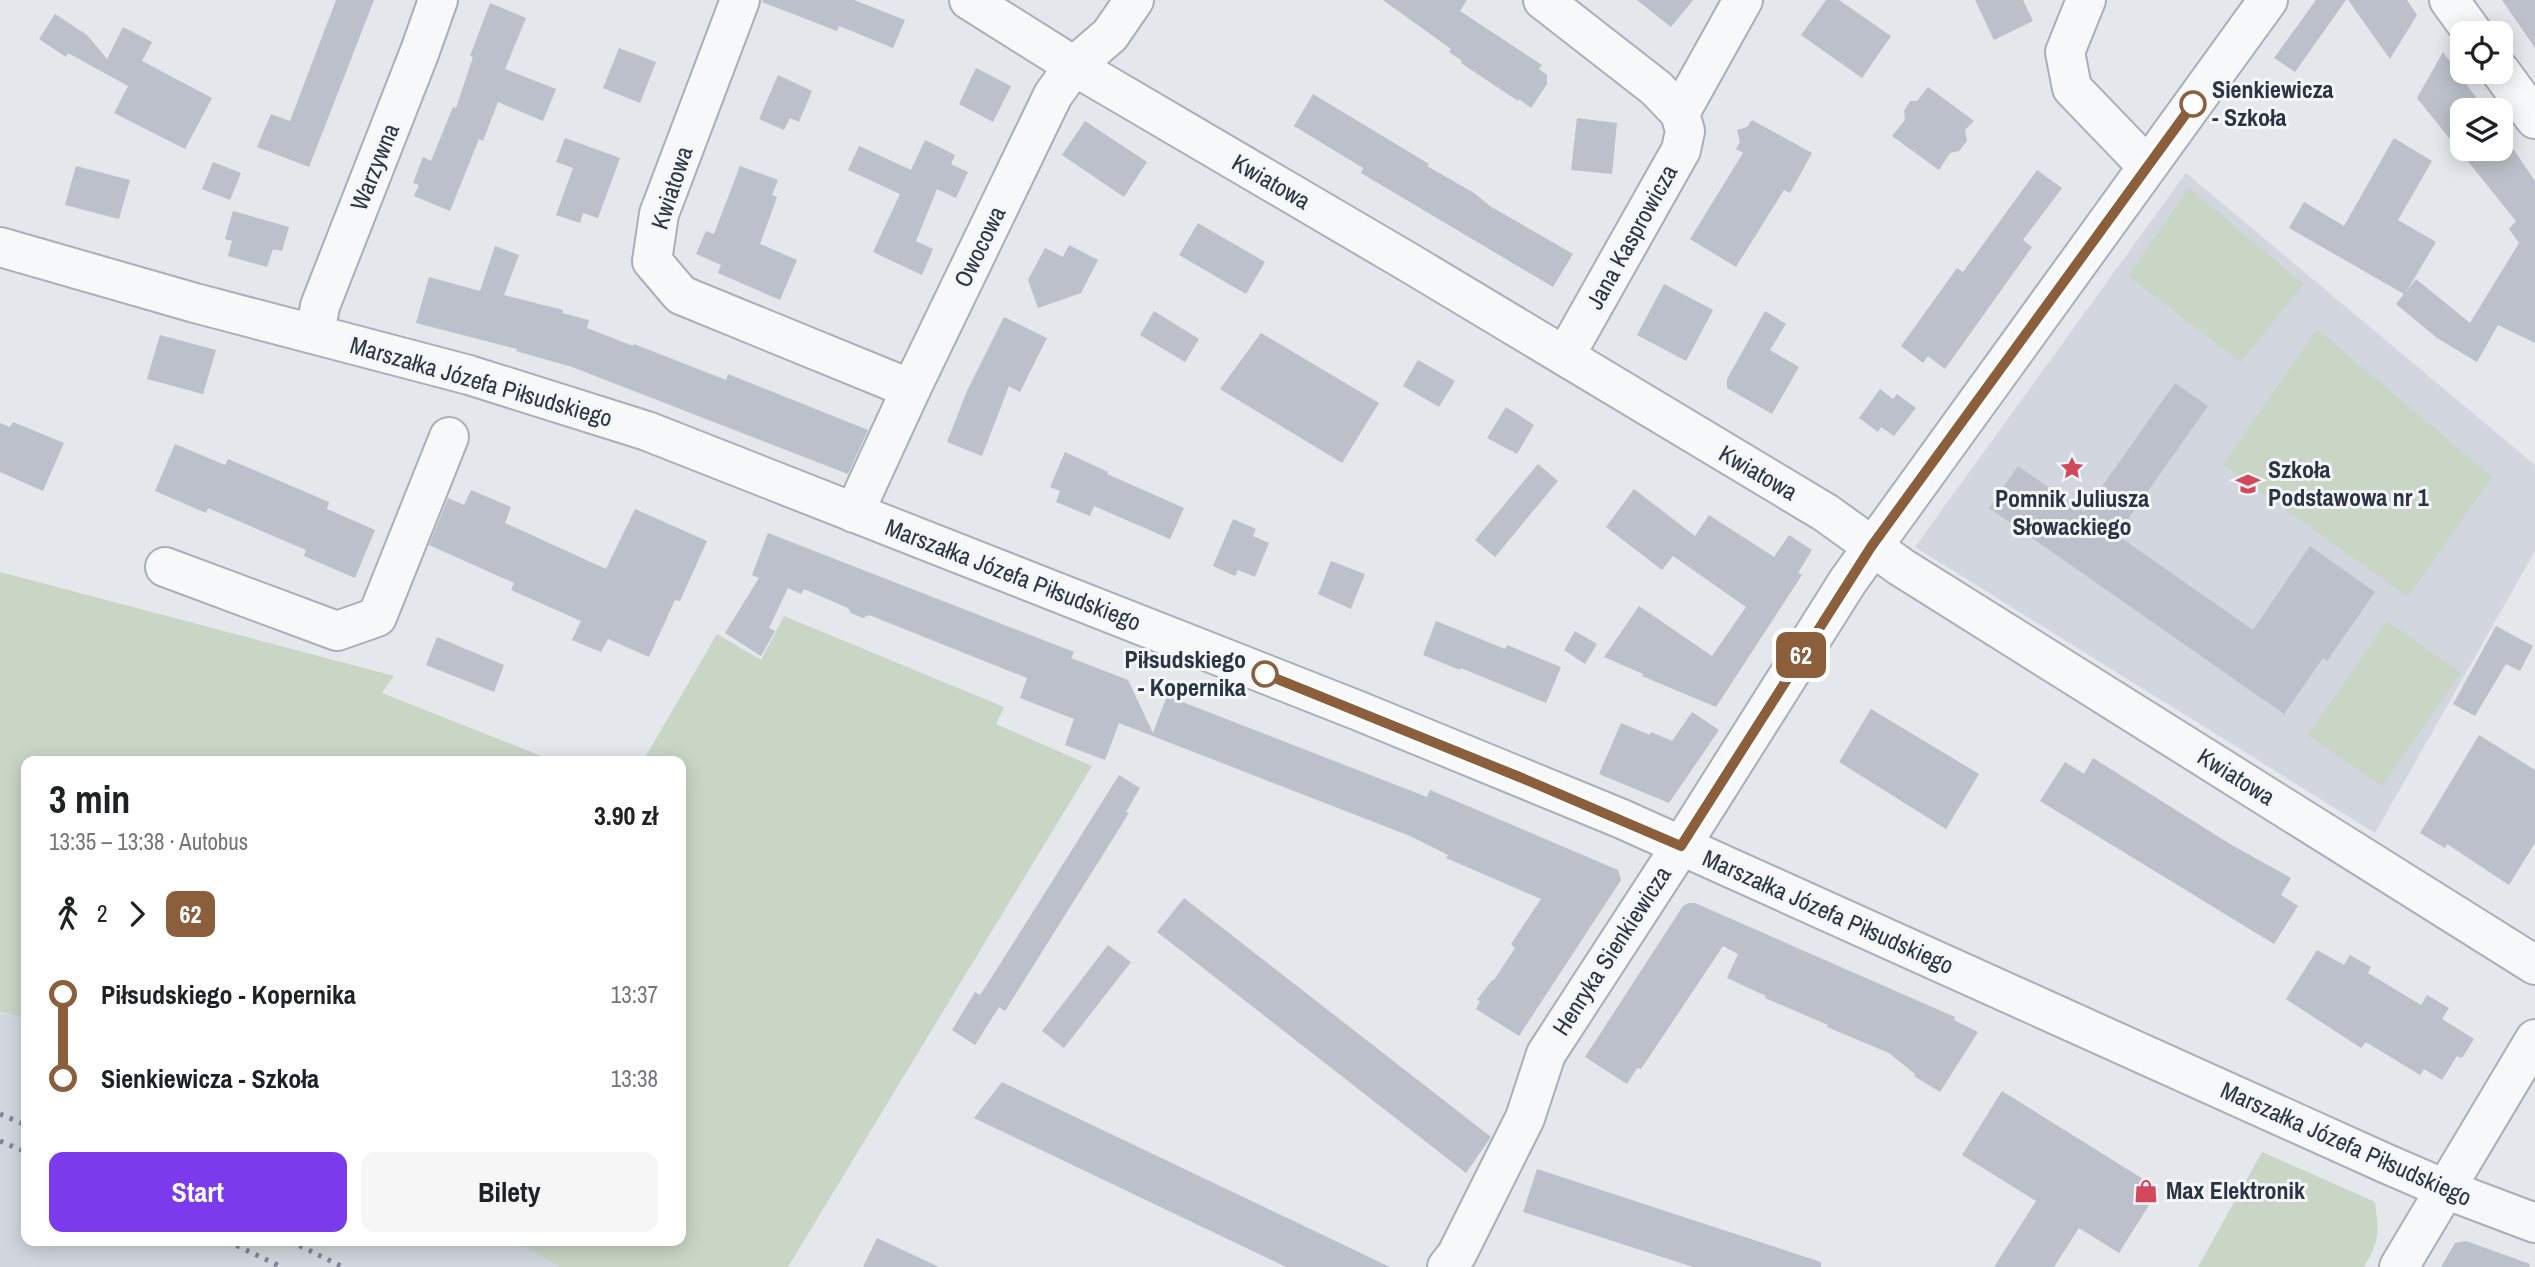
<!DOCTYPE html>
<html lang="pl">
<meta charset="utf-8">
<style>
:root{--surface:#fff;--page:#f6f6f6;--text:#202124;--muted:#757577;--accent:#7c3aed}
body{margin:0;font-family:"Archivo Narrow",sans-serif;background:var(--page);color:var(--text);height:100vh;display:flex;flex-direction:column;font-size:26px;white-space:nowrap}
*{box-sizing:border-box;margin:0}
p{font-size:23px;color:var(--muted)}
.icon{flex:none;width:38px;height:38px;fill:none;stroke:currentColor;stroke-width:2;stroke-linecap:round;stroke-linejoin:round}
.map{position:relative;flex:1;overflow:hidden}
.sheet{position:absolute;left:21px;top:756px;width:665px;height:490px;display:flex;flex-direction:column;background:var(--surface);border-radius:14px;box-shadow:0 4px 18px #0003}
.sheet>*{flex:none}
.badge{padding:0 14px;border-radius:10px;font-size:24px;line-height:46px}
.tools{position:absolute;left:2450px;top:21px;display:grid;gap:14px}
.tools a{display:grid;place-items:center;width:63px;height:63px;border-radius:14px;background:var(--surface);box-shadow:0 4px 18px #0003;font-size:35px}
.map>.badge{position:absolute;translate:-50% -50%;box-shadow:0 0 0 4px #fff}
.legs{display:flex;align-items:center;gap:10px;height:77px;padding:0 28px;font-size:23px}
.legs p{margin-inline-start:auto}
.head{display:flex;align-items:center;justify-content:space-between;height:119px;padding:0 28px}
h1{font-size:38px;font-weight:700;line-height:52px}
.button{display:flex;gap:14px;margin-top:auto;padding:14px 28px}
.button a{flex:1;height:80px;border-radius:14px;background:var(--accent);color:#fff;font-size:28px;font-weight:700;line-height:80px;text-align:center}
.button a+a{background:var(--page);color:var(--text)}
ul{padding:0 28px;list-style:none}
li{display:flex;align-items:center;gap:24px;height:84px;font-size:26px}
li i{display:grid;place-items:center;width:10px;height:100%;margin:0 9px;background:currentColor}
li i::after{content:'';width:18px;height:18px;margin:-9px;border:5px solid;border-radius:50%;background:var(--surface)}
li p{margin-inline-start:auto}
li:first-child i{background:linear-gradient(#0000 50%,currentColor 0)}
li:last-child i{background:linear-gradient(currentColor 50%,#0000 0)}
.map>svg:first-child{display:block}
.built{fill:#d2d6de}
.green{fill:#c9d6c5}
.building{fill:#bbc0ca}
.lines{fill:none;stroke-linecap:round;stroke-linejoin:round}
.minor-casing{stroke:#a9aeb7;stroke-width:42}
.minor{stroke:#f7f8fa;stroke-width:38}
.rail{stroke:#7d8696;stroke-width:5;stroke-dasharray:3.5 7;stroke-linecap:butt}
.line-1-casing{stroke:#fff;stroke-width:16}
.line-1{stroke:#8b5e3c;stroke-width:10}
.stop-1-dot{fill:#fff;stroke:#8b5e3c;stroke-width:3.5}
.labels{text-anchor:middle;stroke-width:6;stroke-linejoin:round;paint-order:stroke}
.stop-label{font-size:24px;font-weight:bold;fill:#2b3445;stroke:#f4f6f9;text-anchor:start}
.street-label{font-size:24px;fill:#2b3445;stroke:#f4f6f9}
.poi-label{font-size:24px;font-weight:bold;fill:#2b3445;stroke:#f4f6f9;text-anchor:start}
</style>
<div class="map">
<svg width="2535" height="1267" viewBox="0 0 2535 1267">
<rect width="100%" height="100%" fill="#e4e7ec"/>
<g class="built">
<path d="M2186 173 2535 465V551L2375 833 1915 547Z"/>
<path d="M0 1013 26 1019V1241H516L559 1267H0Z"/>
</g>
<g class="green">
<path d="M2189 188 2304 284 2241 362 2128 276Z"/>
<path d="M2317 329 2492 477 2408 597 2223 465Z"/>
<path d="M0 572 394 676 382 693 554 761H26V1019L0 1012Z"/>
<path d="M784 616 1004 707 996 724 1092 766 788 1267H559L516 1241H681V761H643L717 634 761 660Z"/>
<path d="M2387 621 2461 673 2382 786 2308 735Z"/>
<path d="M2262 1152 2375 1202C2379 1234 2380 1239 2364 1267H2198Z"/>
</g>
<g class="building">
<path d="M336 0H374L309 167 257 147 271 114 290 121Z"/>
<path d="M763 0H854L905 20 893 48 839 26 837 31 762 2Z"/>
<path d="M1383 0H1467L1460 11 1542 65 1539 69 1547 75V84L1531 108 1519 99 1518 101 1461 63 1462 61 1449 52 1451 49Z"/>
<path d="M1637 0H1693L1671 27Z"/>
<path d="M1826 0H1839L1891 36 1862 78 1801 35Z"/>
<path d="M1975 0H2023L2033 21 1994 40Z"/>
<path d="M2316 0H2346L2295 72 2274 58Z"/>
<path d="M2348 0H2407L2417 15 2390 59Z"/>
<path d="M2502 0H2535V48Z"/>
<path d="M490 3 526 18 505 69 556 89 543 121 498 102 483 141 479 139 450 211 414 196 419 185 413 183 423 157 431 161 453 107 456 108 473 57 470 56Z"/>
<path d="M55 14 87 35 107 59 123 27 152 42 142 61 212 98 185 149 114 113 128 86 68 53 66 57 39 39Z"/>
<path d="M619 48 656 62 640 103 603 88Z"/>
<path d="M2443 52 2485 110H2462V149H2501V131L2535 181V343L2498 325 2477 362 2437 338 2396 304 2404 294 2289 228 2304 202 2344 226 2394 138 2432 161 2398 220 2436 242 2406 292 2416 279 2470 323 2519 243 2509 229 2516 221 2417 98Z"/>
<path d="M976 68 1011 86 993 122 959 104Z"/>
<path d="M778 75 812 91 799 122 790 118 784 130 759 119Z"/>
<path d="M1928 87 1974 121 1965 130 1967 141 1959 151 1950 153 1939 170 1892 136 1905 120 1904 111 1910 101H1917Z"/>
<path d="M1313 94 1429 164 1427 166 1474 193 1490 206 1573 254 1553 287 1361 173 1363 168 1294 126Z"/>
<path d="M1577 118 1617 123 1612 174 1571 170Z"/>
<path d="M1752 120 1812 153 1790 193 1784 190 1736 267 1690 239 1743 153 1736 149 1740 142 1737 130 1747 127Z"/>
<path d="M1085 121 1147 162 1124 197 1062 155Z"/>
<path d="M565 138 620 158 598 218 583 213 580 223 556 215 573 168 556 162Z"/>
<path d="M925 140 955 155 951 164 968 172 956 198 937 189 916 241 933 249 922 275 873 252 900 194 848 170 859 146 911 170Z"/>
<path d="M213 162 241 173 230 200 202 189Z"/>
<path d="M76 166 130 180 119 219 65 205Z"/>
<path d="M740 166 778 180 772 195 777 197 760 244 797 260 780 300 718 273 721 265 696 254 706 231 714 234Z"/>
<path d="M2037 170 2062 188 2023 240 2032 247 1945 369 1928 356 1923 363 1901 346 1957 268 1963 272Z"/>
<path d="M233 211 289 227 282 251 273 249 267 267 228 256 232 241 225 239Z"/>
<path d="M1198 223 1265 262 1246 294 1179 255Z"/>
<path d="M1069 245 1098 260 1081 293 1038 308 1028 280 1045 248 1063 257Z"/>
<path d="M495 246 519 255 504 295 563 310 562 313 589 320 587 328 633 346 634 344 726 380 728 374 868 430 848 474 572 367 516 351 517 349 416 323 429 277 480 291Z"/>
<path d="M1664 284 1713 310 1686 361 1637 335Z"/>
<path d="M1154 311 1199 339 1185 362 1140 335Z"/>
<path d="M1765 311 1786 324 1770 350 1799 367 1772 414 1727 388V379Z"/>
<path d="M1004 317 1047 338 1020 392 1009 386 982 456 947 442 967 391Z"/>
<path d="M1261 333 1379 403 1342 463 1220 389Z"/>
<path d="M160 335 216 350 203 394 147 379Z"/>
<path d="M1418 360 1455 381 1439 407 1403 386Z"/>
<path d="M2175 383 2208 406 2117 535 2253 630 2310 546 2375 592 2327 661 2323 658 2284 714 1989 508 2018 466 2084 512Z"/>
<path d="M1880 389 1893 399 1897 394 1916 408 1894 436 1881 427 1878 432 1859 418Z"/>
<path d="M1506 407 1534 425 1517 454 1487 438Z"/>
<path d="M13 422 64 443 43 491 0 472V423L10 427Z"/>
<path d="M175 444 225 465 228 459 329 502 327 509 375 530 355 578 304 556 306 550 208 508 206 513 155 491Z"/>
<path d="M1065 452 1108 472 1107 474 1184 508 1170 539 1094 506 1090 516 1056 502 1060 491 1050 487Z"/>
<path d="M1538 464 1558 481 1495 557 1475 540Z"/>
<path d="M1634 489 1695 536 1709 515 1774 557 1789 535 1812 550 1798 573 1802 575 1716 707 1642 676 1643 674 1604 657 1639 606 1712 656 1746 607 1673 556 1662 570 1606 527Z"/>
<path d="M471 490 511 507 505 523 606 569 635 509 707 541 680 601 675 600 649 657 608 639 601 652 572 640 581 621 511 590 514 583 429 545 448 498 464 505Z"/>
<path d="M1233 519 1256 529 1253 536 1269 543 1255 577 1238 570 1235 576 1213 566Z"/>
<path d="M768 533 1074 652 1071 658 1128 680 1153 733 1167 696 1427 797 1430 790 1618 870 1621 880 1519 1036 1476 1009 1480 1001 1477 1000 1492 980H1494L1515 948 1511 944 1541 899 1446 858 1448 855 1410 836 1119 723 1105 760 1065 745 1074 719 1020 698 1027 678 869 615 863 618 851 613 848 608 804 589 801 594 788 588 769 628 775 631 761 656 725 633 759 578 752 575Z"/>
<path d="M1331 561 1365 574 1351 609 1318 594Z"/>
<path d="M1436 621 1505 649 1507 645 1561 667 1546 703 1461 668 1460 670 1423 655Z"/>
<path d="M2496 626 2533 646 2520 671 2506 664 2475 716 2453 704Z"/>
<path d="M1575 631 1597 644 1585 664 1564 650Z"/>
<path d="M437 637 504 665 494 692 426 665Z"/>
<path d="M1871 709 1979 774 1946 829 1839 762Z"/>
<path d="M1692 712 1719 730 1669 803 1599 774 1621 723 1650 735 1651 732 1672 741Z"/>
<path d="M2479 735 2535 770V843L2509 885 2447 844 2445 848 2420 833Z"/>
<path d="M2093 758 2230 844 2291 878 2281 895 2298 906 2274 944 2040 801 2065 762 2084 774Z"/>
<path d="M1119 775 1140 788 1126 812 1129 813 1005 1011 999 1007 975 1045 952 1030 975 992 980 995 995 972Z"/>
<path d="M1184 898 1491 1137 1466 1173 1157 932Z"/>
<path d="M1689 903H1695L1955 1017 1954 1020 1978 1032 1940 1092 1914 1076 1915 1074 1889 1053 1827 1027 1828 1025 1765 998 1766 996 1727 978 1738 954 1723 946 1641 1069 1637 1068 1627 1084 1585 1057 1683 906Z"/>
<path d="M1108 945 1131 962 1064 1048 1042 1031Z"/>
<path d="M2317 950 2344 965 2350 955 2371 967 2368 973 2421 1005 2427 995 2449 1008 2442 1019 2474 1039 2462 1058 2457 1056 2442 1080 2424 1069 2420 1075 2366 1042 2361 1048 2286 999Z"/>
<path d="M1002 1082 1390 1267H1286L974 1118Z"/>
<path d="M2002 1091 2159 1189 2119 1253 2079 1228 2054 1267H1994L2036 1201 1962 1155Z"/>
<path d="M1537 1169 1821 1262V1267H1693L1523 1212Z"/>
<path d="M877 1238 939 1267H863Z"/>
<path d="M2466 1241 2530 1264 2529 1267H2441L2455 1243Z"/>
</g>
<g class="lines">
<g class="minor-casing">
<g id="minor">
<path d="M740 0 659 214 652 261 681 295 911 389"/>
<path d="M969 0 1074 66 1408 262 1826 513 1901 567 2535 965"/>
<path d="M1543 0 1656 88 1680 113"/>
<path d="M2086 0 2065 52 2072 88 2147 166"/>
<path d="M2449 0 2473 33"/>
<path d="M2501 72 2535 119"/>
<path d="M0 247 195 303 469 375 647 431 1359 711 1622 819 2387 1164 2445 1189 2535 1223"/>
<path d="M315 334 320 306 420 51 438 0"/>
<path d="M1565 356 1681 150 1685 131 1680 113 1743 0"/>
<path d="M854 513 911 389 1053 95 1074 66 1110 35 1134 0"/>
<path d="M165 567 337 631 377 617 449 437"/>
<path d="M1447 1267 1457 1254 1525 1118 1546 1054 1681 846 1848 581 2268 0"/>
<path d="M2399 1267 2535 1039"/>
</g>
</g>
<use href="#minor" class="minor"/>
<g class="rail">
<path d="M0 1114 26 1125"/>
<path d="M0 1141 26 1152"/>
<path d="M227 1241 282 1267"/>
<path d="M290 1241 343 1267"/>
</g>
</g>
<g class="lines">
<g class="line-1-casing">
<path id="line-1" d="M1265 674 1522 778 1681 846 1871 547 2193 104"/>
</g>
<use href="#line-1" class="line-1"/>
</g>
<defs>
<g id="sight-bare" transform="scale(1.89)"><path d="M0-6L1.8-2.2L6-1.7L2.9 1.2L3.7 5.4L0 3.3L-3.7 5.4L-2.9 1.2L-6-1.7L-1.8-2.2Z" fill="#d1495b" stroke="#f4f6f9" stroke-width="2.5" paint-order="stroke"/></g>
<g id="school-bare" transform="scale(1.89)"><path d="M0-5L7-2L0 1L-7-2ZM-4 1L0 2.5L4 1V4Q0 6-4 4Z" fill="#d1495b" stroke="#f4f6f9" stroke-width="2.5" paint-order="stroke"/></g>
<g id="shop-bare" transform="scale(1.89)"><path d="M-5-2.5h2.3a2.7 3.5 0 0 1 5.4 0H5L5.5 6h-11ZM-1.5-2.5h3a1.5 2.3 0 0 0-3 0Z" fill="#d1495b" stroke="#f4f6f9" stroke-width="2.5" paint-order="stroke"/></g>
</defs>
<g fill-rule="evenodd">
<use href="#sight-bare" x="2072" y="468"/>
<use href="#school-bare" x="2248" y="484"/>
<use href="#shop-bare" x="2146" y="1191"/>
</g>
<g class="stop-1-dot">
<circle cx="2193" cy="104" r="12"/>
<circle cx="1265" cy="674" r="12"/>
</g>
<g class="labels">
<g class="stop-label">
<text x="2212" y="98">Sienkiewicza<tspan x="2212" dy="28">- Szkoła</tspan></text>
<text x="1246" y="668" text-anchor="end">Piłsudskiego<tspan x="1246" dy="28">- Kopernika</tspan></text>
</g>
<g class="street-label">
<text transform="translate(375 167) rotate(-68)" y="8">Warzywna</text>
<text transform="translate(1271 182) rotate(30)" y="8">Kwiatowa</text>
<text transform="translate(672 188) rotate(-72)" y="8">Kwiatowa</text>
<text transform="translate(1632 237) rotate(-61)" y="8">Jana Kasprowicza</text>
<text transform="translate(980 247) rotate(-64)" y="8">Owocowa</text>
<text transform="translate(481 382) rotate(16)" y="8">Marszałka Józefa Piłsudskiego</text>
<text transform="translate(1758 473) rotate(30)" y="8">Kwiatowa</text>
<text transform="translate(1013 575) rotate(21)" y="8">Marszałka Józefa Piłsudskiego</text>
<text transform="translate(2236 777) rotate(32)" y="8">Kwiatowa</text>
<text transform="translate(1828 912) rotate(24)" y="8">Marszałka Józefa Piłsudskiego</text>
<text transform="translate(1612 951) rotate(-57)" y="8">Henryka Sienkiewicza</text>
<text transform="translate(2346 1144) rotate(24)" y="8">Marszałka Józefa Piłsudskiego</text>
</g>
<g class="poi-label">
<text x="2268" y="478">Szkoła<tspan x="2268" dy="28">Podstawowa nr 1</tspan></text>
<text x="2072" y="507" text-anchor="middle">Pomnik Juliusza<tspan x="2072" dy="28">Słowackiego</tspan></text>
<text x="2166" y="1199">Max Elektronik</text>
</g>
</g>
</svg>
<div class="tools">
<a><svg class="icon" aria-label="locate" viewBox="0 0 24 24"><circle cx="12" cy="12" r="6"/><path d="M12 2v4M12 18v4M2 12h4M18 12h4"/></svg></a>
<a><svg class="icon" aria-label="layers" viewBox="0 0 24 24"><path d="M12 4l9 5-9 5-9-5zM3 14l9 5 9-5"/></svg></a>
</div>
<b class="badge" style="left:1801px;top:655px;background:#8b5e3c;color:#fff">62</b>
<section class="sheet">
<div class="head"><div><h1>3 min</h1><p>13:35 – 13:38 · Autobus</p></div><b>3.90 zł</b></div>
<div class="legs"><svg class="icon" aria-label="walk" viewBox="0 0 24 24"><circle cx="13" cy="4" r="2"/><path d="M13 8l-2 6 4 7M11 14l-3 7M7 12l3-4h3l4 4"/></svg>2<svg class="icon" aria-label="forward" viewBox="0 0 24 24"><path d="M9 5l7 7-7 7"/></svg><b class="badge" style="background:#8b5e3c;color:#fff">62</b></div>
<ul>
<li><i style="color:#8b5e3c"></i><b>Piłsudskiego - Kopernika</b><p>13:37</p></li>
<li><i style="color:#8b5e3c"></i><b>Sienkiewicza - Szkoła</b><p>13:38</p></li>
</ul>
<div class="button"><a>Start</a><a>Bilety</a></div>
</section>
</div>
